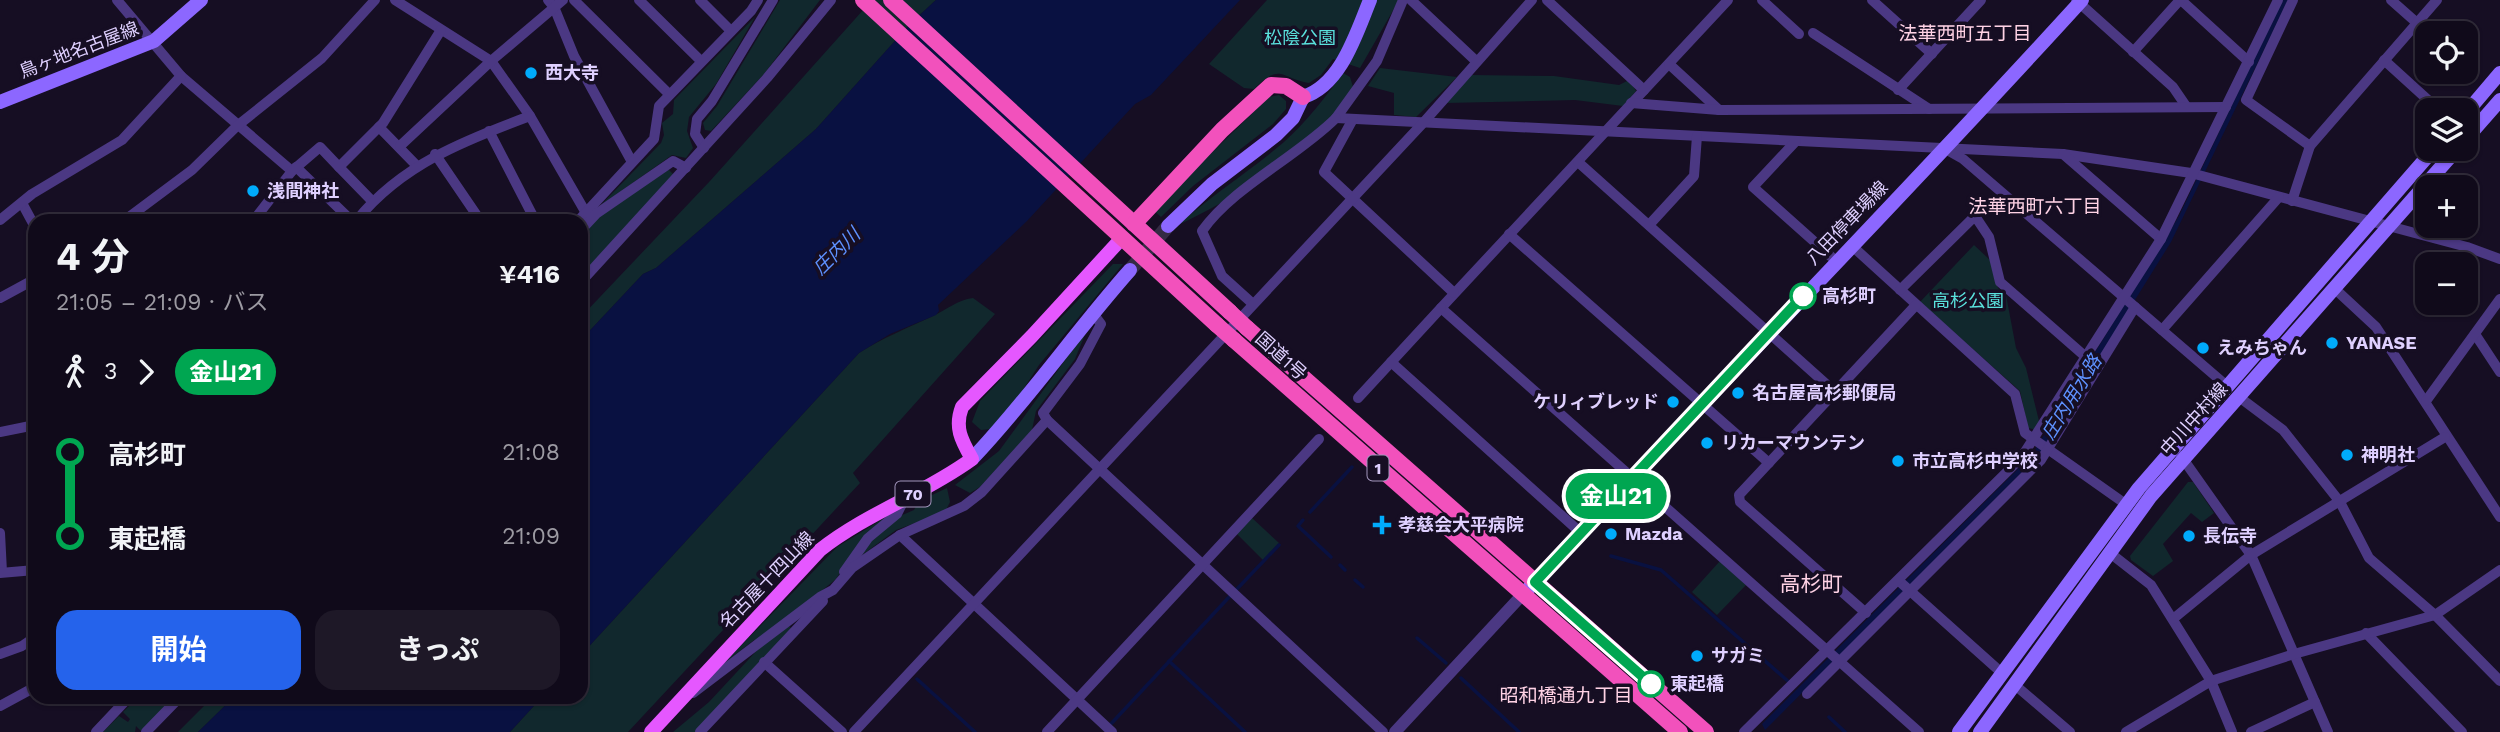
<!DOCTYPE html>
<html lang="ja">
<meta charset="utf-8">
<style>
:root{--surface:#100a1a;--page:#1e1827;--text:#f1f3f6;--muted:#9c9aa2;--line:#302b39;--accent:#2563eb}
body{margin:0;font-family:"Work Sans","Noto Sans JP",sans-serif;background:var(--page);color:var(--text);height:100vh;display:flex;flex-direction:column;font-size:26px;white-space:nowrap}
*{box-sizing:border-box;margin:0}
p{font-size:23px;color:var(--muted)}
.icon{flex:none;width:38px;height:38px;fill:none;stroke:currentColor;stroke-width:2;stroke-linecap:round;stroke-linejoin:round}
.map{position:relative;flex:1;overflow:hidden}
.side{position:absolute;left:28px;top:214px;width:560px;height:490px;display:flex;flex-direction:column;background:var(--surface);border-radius:21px;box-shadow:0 2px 5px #0004,0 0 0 2px var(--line)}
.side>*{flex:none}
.badge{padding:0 14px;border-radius:23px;font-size:24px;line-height:46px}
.controls{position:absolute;left:2415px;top:21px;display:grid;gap:14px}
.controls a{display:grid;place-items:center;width:63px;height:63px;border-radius:14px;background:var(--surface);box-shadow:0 2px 5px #0004,0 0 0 2px var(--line);font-size:35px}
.map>.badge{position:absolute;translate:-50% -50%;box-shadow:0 0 0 4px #fff}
.legs{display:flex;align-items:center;gap:10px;height:77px;padding:0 28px;font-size:23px}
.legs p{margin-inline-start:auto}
.head{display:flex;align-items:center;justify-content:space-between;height:119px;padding:0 28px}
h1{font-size:38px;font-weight:700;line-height:52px}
.cta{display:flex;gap:14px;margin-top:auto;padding:14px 28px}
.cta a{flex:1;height:80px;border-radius:21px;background:var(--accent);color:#fff;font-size:28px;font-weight:700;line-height:80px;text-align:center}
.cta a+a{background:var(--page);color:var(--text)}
ul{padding:0 28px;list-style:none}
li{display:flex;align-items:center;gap:24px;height:84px;font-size:26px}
li i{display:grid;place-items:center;width:10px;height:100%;margin:0 9px;background:currentColor}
li i::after{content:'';width:18px;height:18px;margin:-9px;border:5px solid;border-radius:50%;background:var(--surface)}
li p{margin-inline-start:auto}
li:first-child i{background:linear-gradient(#0000 50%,currentColor 0)}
li:last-child i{background:linear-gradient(currentColor 50%,#0000 0)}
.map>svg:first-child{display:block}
.green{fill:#11282d}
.water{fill:#091141}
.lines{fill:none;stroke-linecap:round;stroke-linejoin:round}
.stream{stroke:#091141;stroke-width:3.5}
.secondary-tunnel{stroke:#342b44;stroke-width:14;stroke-dasharray:14 7;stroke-linecap:butt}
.minor{stroke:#4b3883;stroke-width:10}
.tertiary{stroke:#4b3883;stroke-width:12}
.secondary{stroke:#8c67ff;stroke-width:14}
.primary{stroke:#e557ff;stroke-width:14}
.trunk{stroke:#f251bc;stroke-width:16}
.trunk-bridge{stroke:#f251bc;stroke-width:16}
.line-1-casing{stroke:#fff;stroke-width:16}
.line-1{stroke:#00a651;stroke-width:10}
.poi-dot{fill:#00abfb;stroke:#160e23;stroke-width:2.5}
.stop-1-dot{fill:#fff;stroke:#00a651;stroke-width:3.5}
.labels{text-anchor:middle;stroke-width:7;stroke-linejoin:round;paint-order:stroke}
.shield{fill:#160e23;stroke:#a396bd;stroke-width:2}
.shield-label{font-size:16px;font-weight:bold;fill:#dfd0ff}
.park-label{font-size:18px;fill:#5ae1dd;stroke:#160e23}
.street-label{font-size:18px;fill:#dfd0ff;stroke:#160e23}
.poi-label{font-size:18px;font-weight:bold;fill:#dfd0ff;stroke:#160e23;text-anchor:start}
.stop-label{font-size:18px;font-weight:bold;fill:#dfd0ff;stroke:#160e23;text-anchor:start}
.neighbourhood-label{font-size:19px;fill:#ffd2e5;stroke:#160e23}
.water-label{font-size:19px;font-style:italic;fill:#5e91ff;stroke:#160e23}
.quarter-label{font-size:21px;fill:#ffd2e5;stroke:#160e23}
</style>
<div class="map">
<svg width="2500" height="732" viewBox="0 0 2500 732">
<rect width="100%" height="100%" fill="#160e23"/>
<g class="green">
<path d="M780 0H820L764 74 711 131 705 130 703 123 717 106Z"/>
<path d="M872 0H936L911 23 816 129 656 268 643 274 581 340V317L710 181Z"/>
<path d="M1267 0H1399L1360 68 1333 59 1321 75 1309 83C1279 78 1282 62 1254 89L1244 88 1209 64Z"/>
<path d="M755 17 716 84 689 117 687 131 693 148 686 158 672 155 600 206 661 143 664 135 662 123 673 114 674 100Z"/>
<path d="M1380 68 1457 77 1416 117 1394 115V93L1368 86Z"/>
<path d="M1343 73 1350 77 1353 87C1322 144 1235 199 1178 225 1212 195 1250 171 1284 142 1306 122 1326 97 1343 73Z"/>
<path d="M1471 75 1554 76 1619 85 1629 80 1636 91 1623 106 1575 100 1445 103Z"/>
<path d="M1279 95 1286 101V109L1273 124 1193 186 1161 217 1153 210 1269 97Z"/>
<path d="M668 169 674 175 581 276V235L598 217Z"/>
<path d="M1974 245 1990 260 1998 288 2006 295 2016 348 2026 368 2040 425 2038 430 2028 428 2020 391 1920 302Z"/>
<path d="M1113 264H1123L1039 365 1004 419 991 429 981 430 972 422 980 401Z"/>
<path d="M973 298 995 314 853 473 860 483 628 732H510L542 697 581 696V655L859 353C883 338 907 328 933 316 948 309 957 300 973 298Z"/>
<path d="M1087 330 1075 359 1036 411 1032 430 980 487 970 493 955 485 999 451Z"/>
<path d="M2188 482H2193L2214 513 2202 522 2191 513 2163 544 2173 561 2153 576 2131 560 2130 556Z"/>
<path d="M947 488 950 502 945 512 896 530 858 558 870 540 900 516 914 510 919 501Z"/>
<path d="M894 512 862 539 836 579 758 643 754 640 723 664 837 547Z"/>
<path d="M1251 517 1279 543 1263 560 1236 533Z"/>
<path d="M1720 561 1746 585 1717 615 1692 592Z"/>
<path d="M789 626 792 629 698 732H673L709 702 762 645Z"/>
<path d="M138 697H175L141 731 136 726 135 732H103L119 716 128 722 130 719 123 712Z"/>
<path d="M213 697H234L198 732H178Z"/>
</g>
<g class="water">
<path d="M936 0H1240L1151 95 1135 104 1027 221 938 305 939 311 936 315 890 334 859 353 581 655V340L643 274 656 268 816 129 911 23Z"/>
<path d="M2282 0H2288L2171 242 2038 456 1765 730 1762 724 2031 456 2179 216Z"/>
<path d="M234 697V696L542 697 510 732H198Z"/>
</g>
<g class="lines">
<g class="stream">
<path d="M1310 512 1352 467"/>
<path d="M1303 520 1298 526 1331 557"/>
<path d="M1611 556 1661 570 1789 682"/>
<path d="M1340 565 1345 570"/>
<path d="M1355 580 1363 587"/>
<path d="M1236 590 1279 545"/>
<path d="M1417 638 1446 663"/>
<path d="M1169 661 1245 732"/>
<path d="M1461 678 1519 732"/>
<path d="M917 679 975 732"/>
<path d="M1829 717 1845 732"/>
<path d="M1109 726 1231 595"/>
</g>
<path class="secondary-tunnel" d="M1130 270 1168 226"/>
<g class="minor">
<path d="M117 0 181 76 292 171"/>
<path d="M395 0 491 61 530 116 586 213"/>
<path d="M548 0 554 7 574 56 632 162"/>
<path d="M574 0 669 94"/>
<path d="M639 0 701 61"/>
<path d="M700 0 731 31"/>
<path d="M1403 0 1377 61 1336 118 2063 154 2191 173 2467 247 2500 259"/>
<path d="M1411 0 1476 61"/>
<path d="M1547 0 1644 90"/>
<path d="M1728 0 1441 308 1919 732"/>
<path d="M1762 0 1799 34"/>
<path d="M1872 0 1932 54"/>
<path d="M2076 0 2173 87 2186 106"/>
<path d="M2181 0 2249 62"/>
<path d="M2293 0 2246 100 2310 146"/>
<path d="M2391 0 2417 23"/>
<path d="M1813 33 1929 109"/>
<path d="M2133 52 2180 0"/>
<path d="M2384 60 2439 110"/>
<path d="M1669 64 1719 110"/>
<path d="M1898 90 1981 0"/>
<path d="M1631 103 1719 110 2226 107"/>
<path d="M1353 119 1324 172 1454 293"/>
<path d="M379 127 417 166"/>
<path d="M489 131 535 220"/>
<path d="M1796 141 1753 187 1836 261"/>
<path d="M400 146 491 61 563 0"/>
<path d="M704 148 695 134 697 119 712 101 773 0"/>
<path d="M1947 150 1963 159 2227 386"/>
<path d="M435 154 480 220"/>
<path d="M2063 154 2161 239"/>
<path d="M1578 162 1835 392"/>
<path d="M296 167 351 220"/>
<path d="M339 167 372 201"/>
<path d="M2292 201 2310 146 2437 0"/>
<path d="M22 203 35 227"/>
<path d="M0 220 32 194 122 140 181 76"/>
<path d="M125 220 192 170 237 126 322 58 375 0"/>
<path d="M254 220 292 171 320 147 339 167 383 123 441 30"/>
<path d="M357 220C401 165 465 140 530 116"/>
<path d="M579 220 654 139 659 106 751 11 758 0"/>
<path d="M1649 225 1694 176 1697 136"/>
<path d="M581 230 596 214 673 161 686 168"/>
<path d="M1509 234 1769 463"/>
<path d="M1851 245 2015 394 2025 433 2127 505"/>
<path d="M581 282 767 78 831 0"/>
<path d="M2334 288 2376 327 2500 517"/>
<path d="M1900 290 1975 216 1989 237 2000 282 2087 358"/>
<path d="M0 298 35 279"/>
<path d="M1253 304 1222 276 1202 231C1233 187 1297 157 1336 118"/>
<path d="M2162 330 2279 197"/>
<path d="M2475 334 2500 372"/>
<path d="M1391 362 1581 533"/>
<path d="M2239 397 2283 430 2340 502 2369 558 2435 615 2500 681"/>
<path d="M1358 398 1441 308"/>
<path d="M2426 401 2500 299"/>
<path d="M1047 420 1383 732"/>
<path d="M0 432 35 425"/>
<path d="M2181 456 2251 555 2328 732"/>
<path d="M0 533 2 572"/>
<path d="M900 535 1112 732"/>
<path d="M2110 553 2151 585 2211 681 2232 732"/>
<path d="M844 572 868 538 897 514 905 498"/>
<path d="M0 573 35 570"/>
<path d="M1899 581 2003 674"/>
<path d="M1866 613 1740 502 1739 495 1916 305"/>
<path d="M2173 619 2251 555 2445 437"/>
<path d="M2366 633 2462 732"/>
<path d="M0 654 22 646 35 637"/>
<path d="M764 662 842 732"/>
<path d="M2015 685 2070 732"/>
<path d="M693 693 820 597 833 590 852 568 900 535 964 506 982 492 1047 420 1043 413 1080 364 1101 324 1092 312"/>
<path d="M1807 694 2041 460 2135 307"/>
<path d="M0 706 35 687"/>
<path d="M96 732 130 696"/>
<path d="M146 732 181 696"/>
<path d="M700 732 823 601"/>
<path d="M854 732 1423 123 1532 0"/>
<path d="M1047 732 1319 439"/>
<path d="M1744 732 2021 458 2161 239 2278 0"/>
<path d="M2126 732 2211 681 2294 654 2435 615 2500 570"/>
<path d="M2251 732 2315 702"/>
</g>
<path class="tertiary" d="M1395 732 1523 594"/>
<g class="secondary">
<path d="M0 102 154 41 201 0"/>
<path d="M2466 113 2500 73"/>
<path d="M2466 139 2500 100"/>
<path d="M1168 226 1212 184 1276 135 1293 118 1303 97C1341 85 1356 34 1370 0"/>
<path d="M972 459C1029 399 1075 332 1130 270"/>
<path d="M1529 588C1712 391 1901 199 2082 0"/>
<path d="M1959 732 2139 488 2434 149"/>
<path d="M1980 732 2151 496 2457 149"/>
</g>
<path class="primary" d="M651 732 820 550C867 513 924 494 972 459 962 441 954 428 962 407L1032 336 1122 238"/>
<g class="trunk">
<path d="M863 0 1217 325"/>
<path d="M891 0 1230 312"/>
<path d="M1134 224 1222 130 1271 85 1286 86 1303 97"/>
<path d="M1247 328 1706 732"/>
<path d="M1234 340 1680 732"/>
</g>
<g class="trunk-bridge">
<path d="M1230 312 1247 328"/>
<path d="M1217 325 1234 340"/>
</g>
</g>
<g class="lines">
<g class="line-1-casing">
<path id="line-1" d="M1651 684 1535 582 1803 296"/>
</g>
<use href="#line-1" class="line-1"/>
</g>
<g class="poi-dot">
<circle cx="531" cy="73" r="7"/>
<circle cx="253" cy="191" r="7"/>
<circle cx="2332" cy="343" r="7"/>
<circle cx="2203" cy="348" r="7"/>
<circle cx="1738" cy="393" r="7"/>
<circle cx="1673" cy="402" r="7"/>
<circle cx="1707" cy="443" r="7"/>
<circle cx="2347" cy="455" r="7"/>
<circle cx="1898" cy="461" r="7"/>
<path d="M1378.5 514.5h7v7h7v7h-7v7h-7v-7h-7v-7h7z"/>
<circle cx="1611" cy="534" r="7"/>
<circle cx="2189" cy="536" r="7"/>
<circle cx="1697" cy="656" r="7"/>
</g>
<g class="stop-1-dot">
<circle cx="1803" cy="296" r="12"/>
<circle cx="1651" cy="684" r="12"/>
</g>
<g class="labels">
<g class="shield">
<rect x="1367.5" y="455.5" width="21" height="25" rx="5"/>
<rect x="895.5" y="481.5" width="35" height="25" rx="5"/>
</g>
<g class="shield-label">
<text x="1378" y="474">1</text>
<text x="913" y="500">70</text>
</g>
<g class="park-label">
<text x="1300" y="44">松陰公園</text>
<text x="1968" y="307">高杉公園</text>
</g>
<g class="street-label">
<text transform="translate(79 50) rotate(-21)" y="6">鳥ヶ地名古屋線</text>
<text transform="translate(1847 223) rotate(-46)" y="6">八田停車場線</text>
<text transform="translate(1281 356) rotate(42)" y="6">国道1号</text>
<text transform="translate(2194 419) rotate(-48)" y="6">中川中村線</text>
<text transform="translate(767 580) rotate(-46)" y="6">名古屋十四山線</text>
</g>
<g class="poi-label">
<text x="545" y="79">西大寺</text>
<text x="267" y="197">浅間神社</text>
<text x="2346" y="349">YANASE</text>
<text x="2217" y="354">えみちゃん</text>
<text x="1752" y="399">名古屋高杉郵便局</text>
<text x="1659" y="408" text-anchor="end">ケリィブレッド</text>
<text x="1721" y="449">リカーマウンテン</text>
<text x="2361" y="461">神明社</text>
<text x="1912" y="467">市立高杉中学校</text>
<text x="1398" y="531">孝慈会大平病院</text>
<text x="1625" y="540">Mazda</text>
<text x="2203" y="542">長伝寺</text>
<text x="1711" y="662">サガミ</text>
</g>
<g class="stop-label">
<text x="1822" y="302">高杉町</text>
<text x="1670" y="690">東起橋</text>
</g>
<g class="neighbourhood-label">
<text x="1965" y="40">法華西町五丁目</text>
<text x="2035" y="213">法華西町六丁目</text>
<text x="1566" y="702">昭和橋通九丁目</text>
</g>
<g class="water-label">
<text transform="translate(836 251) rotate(-45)" y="7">庄内川</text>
<text transform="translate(2071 397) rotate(-58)" y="7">庄内用水路</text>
</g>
<g class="quarter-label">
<text x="1811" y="591">高杉町</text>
</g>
</g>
</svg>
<div class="controls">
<a><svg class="icon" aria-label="locate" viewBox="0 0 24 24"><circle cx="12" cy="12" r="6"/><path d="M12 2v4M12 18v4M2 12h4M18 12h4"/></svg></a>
<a><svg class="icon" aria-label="layers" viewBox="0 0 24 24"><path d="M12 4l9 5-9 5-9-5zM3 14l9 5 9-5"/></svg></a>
<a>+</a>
<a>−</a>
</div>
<b class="badge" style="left:1616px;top:496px;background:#00a651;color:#fff">金山21</b>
<section class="side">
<div class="head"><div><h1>4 分</h1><p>21:05 – 21:09 · バス</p></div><b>¥416</b></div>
<div class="legs"><svg class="icon" aria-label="walk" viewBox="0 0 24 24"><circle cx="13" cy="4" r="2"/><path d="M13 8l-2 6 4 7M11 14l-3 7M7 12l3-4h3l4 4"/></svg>3<svg class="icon" aria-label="forward" viewBox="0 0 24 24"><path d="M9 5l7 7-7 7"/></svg><b class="badge" style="background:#00a651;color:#fff">金山21</b></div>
<ul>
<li><i style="color:#00a651"></i><b>高杉町</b><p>21:08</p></li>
<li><i style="color:#00a651"></i><b>東起橋</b><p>21:09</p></li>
</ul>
<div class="cta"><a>開始</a><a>きっぷ</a></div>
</section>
</div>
